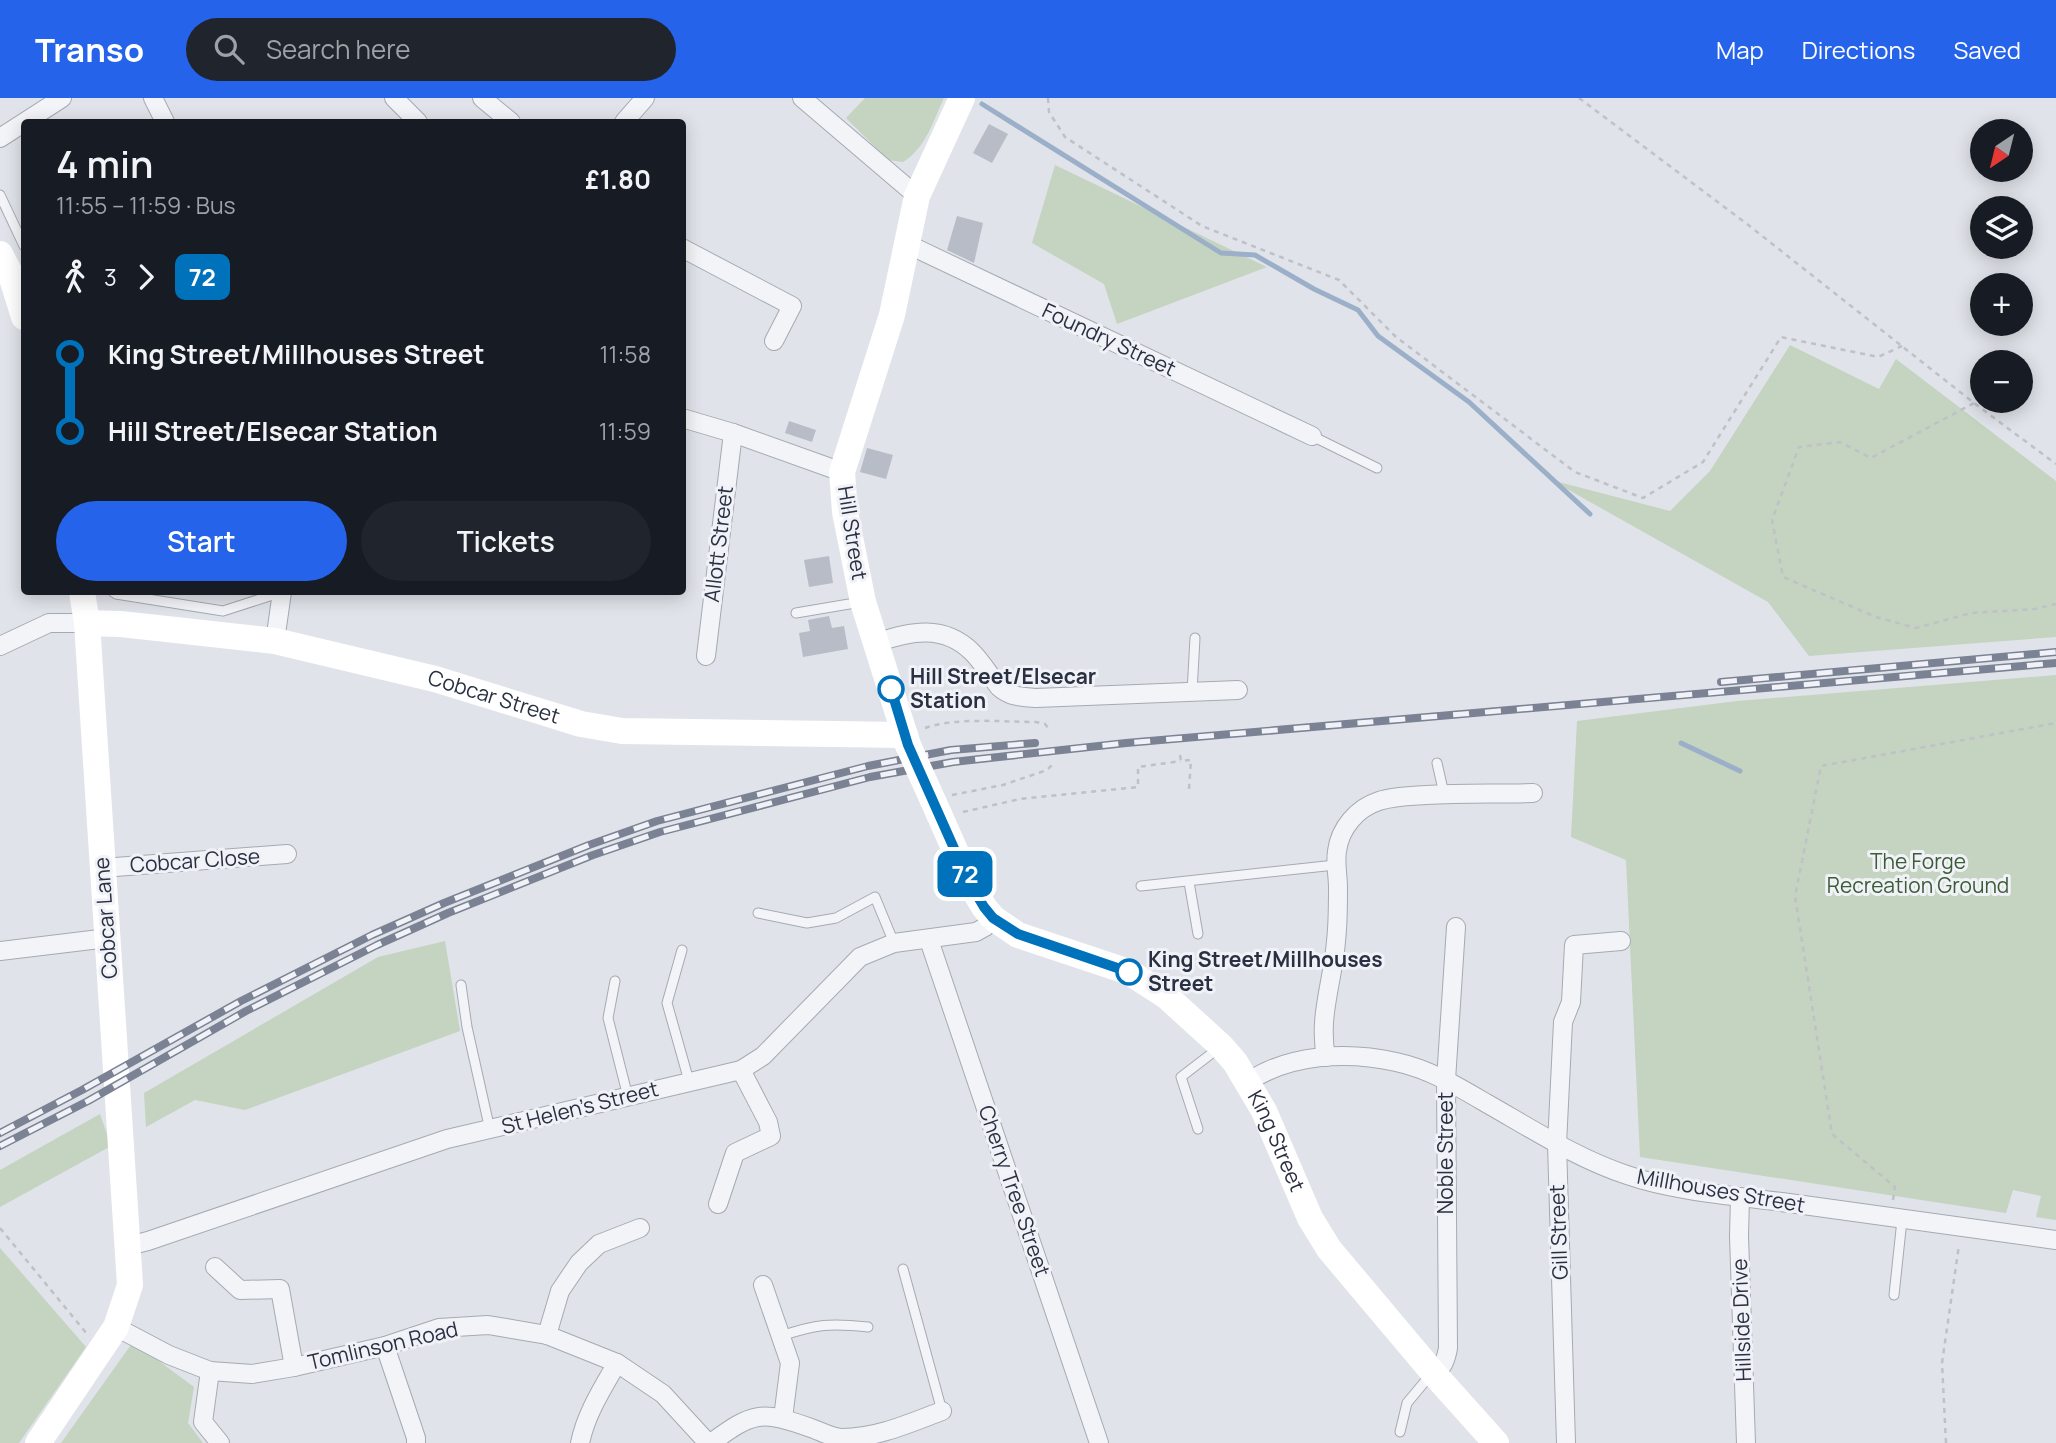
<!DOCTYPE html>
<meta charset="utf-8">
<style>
:root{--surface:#171b24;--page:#20242c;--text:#f1f3f6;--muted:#9ea1a6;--accent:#2563eb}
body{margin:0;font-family:Manrope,sans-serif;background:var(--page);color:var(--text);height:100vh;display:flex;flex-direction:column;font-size:26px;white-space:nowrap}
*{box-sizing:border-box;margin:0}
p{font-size:23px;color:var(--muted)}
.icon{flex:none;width:38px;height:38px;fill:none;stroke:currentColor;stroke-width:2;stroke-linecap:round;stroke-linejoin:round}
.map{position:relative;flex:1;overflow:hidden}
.drawer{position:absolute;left:21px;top:21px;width:665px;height:476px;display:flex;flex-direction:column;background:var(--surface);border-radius:7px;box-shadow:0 4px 18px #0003}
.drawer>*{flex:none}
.badge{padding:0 14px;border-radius:10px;font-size:24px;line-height:46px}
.needle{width:46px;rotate:215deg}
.tools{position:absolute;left:1970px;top:21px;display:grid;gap:14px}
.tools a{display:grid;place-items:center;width:63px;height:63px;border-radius:50%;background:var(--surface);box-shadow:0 4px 18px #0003;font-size:35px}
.map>.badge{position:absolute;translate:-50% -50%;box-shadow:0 0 0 4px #fff}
.legs{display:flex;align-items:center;gap:10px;height:77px;padding:0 35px;font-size:23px}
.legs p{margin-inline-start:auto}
.overview{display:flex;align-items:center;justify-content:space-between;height:119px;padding:0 35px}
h1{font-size:38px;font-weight:600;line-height:52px}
.cta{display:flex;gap:14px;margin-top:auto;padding:14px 35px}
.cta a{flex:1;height:80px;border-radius:42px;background:var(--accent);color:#fff;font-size:28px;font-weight:600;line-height:80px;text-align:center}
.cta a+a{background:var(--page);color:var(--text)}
ul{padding:0 35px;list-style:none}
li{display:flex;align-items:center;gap:24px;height:77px;font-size:26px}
li i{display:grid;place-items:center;width:10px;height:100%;margin:0 9px;background:currentColor}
li i::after{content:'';width:18px;height:18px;margin:-9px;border:5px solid;border-radius:50%;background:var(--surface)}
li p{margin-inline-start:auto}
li:first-child i{background:linear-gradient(#0000 50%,currentColor 0)}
li:last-child i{background:linear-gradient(currentColor 50%,#0000 0)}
header{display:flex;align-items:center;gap:42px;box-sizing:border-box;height:98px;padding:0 35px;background:var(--accent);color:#fff}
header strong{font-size:33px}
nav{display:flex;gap:38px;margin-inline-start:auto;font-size:24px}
.search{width:490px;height:63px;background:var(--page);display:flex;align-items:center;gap:18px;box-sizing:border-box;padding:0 24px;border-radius:38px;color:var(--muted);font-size:26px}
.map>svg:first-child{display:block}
.green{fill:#c5d3c1}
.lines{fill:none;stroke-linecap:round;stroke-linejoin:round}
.stream{stroke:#9bafc9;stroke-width:5}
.building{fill:#b7bcc6}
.lane-casing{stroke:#a5aab3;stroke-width:11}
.street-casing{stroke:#a5aab3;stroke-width:20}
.path{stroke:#bec1c8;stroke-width:2.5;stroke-dasharray:5 5;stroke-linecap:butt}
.lane{stroke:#f3f4f7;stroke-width:9}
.street{stroke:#f3f4f7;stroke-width:18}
.secondary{stroke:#fff;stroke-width:26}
.rail-casing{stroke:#7a8293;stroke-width:8}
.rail{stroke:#f0f2f7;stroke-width:5;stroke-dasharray:16;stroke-linecap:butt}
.secondary-bridge{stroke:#fff;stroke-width:26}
.line-1-casing{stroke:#fff;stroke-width:16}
.line-1{stroke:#0072bc;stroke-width:10}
.stop-1-dot{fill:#fff;stroke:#0072bc;stroke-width:3.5}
.labels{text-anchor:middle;stroke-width:6;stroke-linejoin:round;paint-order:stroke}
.street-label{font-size:21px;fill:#293041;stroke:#f0f2f7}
.stop-label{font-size:21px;font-weight:bold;fill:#293041;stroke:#f0f2f7;text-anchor:start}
.park-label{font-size:21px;fill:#3b5d36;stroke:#f0f2f7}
</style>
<header>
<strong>Transo</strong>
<div class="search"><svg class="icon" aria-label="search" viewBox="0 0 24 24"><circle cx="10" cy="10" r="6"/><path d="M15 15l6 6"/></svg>Search here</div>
<nav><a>Map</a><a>Directions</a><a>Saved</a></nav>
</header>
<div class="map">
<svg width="2056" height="1345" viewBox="0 0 2056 1345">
<rect width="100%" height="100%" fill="#e0e3e9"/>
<g class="green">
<path d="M865 0H944C933 23 926 50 903 64L888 62 846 20Z"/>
<path d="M1055 67 1267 169 1117 226 1104 186 1032 145Z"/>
<path d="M1790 247 1879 291 1896 261 2056 383V539L1809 558 1768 504 1551 382 1670 413 1710 373Z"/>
<path d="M2056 577V1122L2036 1119 2041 1098 2013 1092 2006 1115 1640 1059 1626 762 1571 739 1577 623 1737 603Z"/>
<path d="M445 843 460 933 245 1012 195 1002 146 1029 144 995 378 859Z"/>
<path d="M100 1016 111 1048 0 1109V1072Z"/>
<path d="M0 1150 86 1249 19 1345H0Z"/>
<path d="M133 1244 194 1289 188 1325 203 1345H61Z"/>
</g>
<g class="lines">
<g class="stream">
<path d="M982 6 1221 155 1255 157 1314 191 1358 212 1378 238 1469 304 1590 416"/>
<path d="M1681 645 1740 673"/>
</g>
</g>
<g class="building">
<path d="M989 26 1008 36 992 65 973 55Z"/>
<path d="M957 118 983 125 974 165 947 152Z"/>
<path d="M789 323 816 332 812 344 785 335Z"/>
<path d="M867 350 893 357 886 381 860 374Z"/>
<path d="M829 458 833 485 809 489 804 462Z"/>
<path d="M829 518 832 530 844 528 848 551 803 559 799 535 810 533 808 522Z"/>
</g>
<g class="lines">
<g class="lane-casing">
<g id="lane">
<path d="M0 97 24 148"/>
<path d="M1312 338 1377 370"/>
<path d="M113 494 116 496 223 513 282 494"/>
<path d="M796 515 861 504"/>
<path d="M1192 594 1195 540"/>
<path d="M1437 665 1444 696"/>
<path d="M1189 784 1198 836"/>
<path d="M1141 788 1335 767"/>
<path d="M758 815 807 825 836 820 875 799 894 845"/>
<path d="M682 852 667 905 689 983"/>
<path d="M615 883 608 920 628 999"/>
<path d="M461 887 467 929 490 1032"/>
<path d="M1198 1031 1181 979 1220 949"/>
<path d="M903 1171 942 1313"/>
<path d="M1894 1197 1902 1122"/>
<path d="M781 1238C817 1226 830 1225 868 1229"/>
<path d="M1400 1334 1407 1305 1432 1275"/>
</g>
</g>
<g class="street-casing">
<g id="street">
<path d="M153 0 165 24"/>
<path d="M394 0 418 24"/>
<path d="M482 0 511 24"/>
<path d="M802 0 917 98"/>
<path d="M624 24 645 0"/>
<path d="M0 40 62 0"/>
<path d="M907 146 1312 338"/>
<path d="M682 150 792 208 774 243"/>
<path d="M682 320 733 335 842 374"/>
<path d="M275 543 282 494"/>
<path d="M876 545C910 533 944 526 972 554 983 565 990 578 999 589 1010 599 1022 599 1036 600L1238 592"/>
<path d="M0 548 49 525H87"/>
<path d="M706 558 733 335"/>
<path d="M102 770 287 756"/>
<path d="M929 842 1099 1345"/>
<path d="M0 853 108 840"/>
<path d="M1326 959C1318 919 1333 883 1336 843 1338 826 1338 808 1338 790 1338 777 1335 766 1337 753 1340 730 1357 710 1379 703 1394 698 1411 698 1426 697 1462 695 1497 696 1533 695"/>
<path d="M1248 984C1289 956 1347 953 1396 964 1429 971 1457 988 1486 1005 1532 1031 1578 1061 1627 1077 1676 1094 1737 1098 1789 1105 1878 1118 1967 1130 2056 1142"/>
<path d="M1740 1099 1739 1138 1746 1345"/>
<path d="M718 1106 735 1055 771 1038 768 1024 741 972"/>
<path d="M128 1148 148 1143 447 1041 741 972 763 958 860 859 894 845 976 834 985 829 993 820"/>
<path d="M215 1169 240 1192 280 1191 294 1269"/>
<path d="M763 1187 790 1265 783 1320"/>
<path d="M116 1229 169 1257 210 1273 252 1276 294 1269 385 1248 439 1230 488 1227 547 1237 617 1265 663 1296 708 1345"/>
<path d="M547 1237 560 1193 579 1165 599 1146 640 1130"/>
<path d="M385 1248 416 1340V1345"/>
<path d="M210 1273 203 1324 220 1345"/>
<path d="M1435 1277C1443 1268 1446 1262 1448 1250L1446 982 1456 829"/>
<path d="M580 1345C586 1316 602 1291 617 1265"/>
<path d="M711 1345C753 1314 761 1312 811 1330 820 1333 832 1340 842 1340 877 1340 910 1325 942 1313"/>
<path d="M1566 1345 1557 1046 1563 924 1571 904 1574 847 1621 843"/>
</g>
</g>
<g class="path">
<path d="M1048 0 1049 14 1065 39 1202 128 1339 182 1396 239 1575 374 1643 400 1703 364 1781 239 1878 259 1902 248"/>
<path d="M1579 0 1747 126 1974 305 2056 366"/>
<path d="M1974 305 1871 360 1840 344 1799 349 1772 422 1783 479 1876 519 1916 530 1971 515 2035 511 2056 506"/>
<path d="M925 630C957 619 1002 624 1036 624L1045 626 1049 631"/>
<path d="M1180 657 1181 663 1191 662 1189 691"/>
<path d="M952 697 1003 687 1047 672 1052 667"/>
<path d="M963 714 1020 701 1138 689V669L1181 663"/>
<path d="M1893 1102 1895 1089 1832 1036 1795 798 1821 668 2056 625"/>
<path d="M0 1130 87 1236"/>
<path d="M1946 1345 1942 1265 1959 1147"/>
</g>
<use href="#lane" class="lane"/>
<use href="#street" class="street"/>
<g class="secondary">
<path d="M0 156 11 177 24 219"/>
<path id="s1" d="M87 525 121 526 275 543 435 581 581 626 622 633 905 637"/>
<path d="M908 647 863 504 845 414 842 374 892 217 917 98 962 0"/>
<path id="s2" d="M939 716 969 784 984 809 993 820 1018 837 1129 874 1166 898 1221 948 1235 964 1264 1013 1310 1120 1329 1151 1435 1277 1496 1345"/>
<path d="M38 1345 116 1229 130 1187 87 525 82 494"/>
</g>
<g class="rail-casing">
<g id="rail">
<path d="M1721 584 2056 554"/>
<path d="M0 1035 82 992 241 903 372 837 444 805 589 747 657 723 868 668 951 652 1035 645"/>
<path d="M0 1048 88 1003 246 913 377 847 448 815 593 757 660 734 870 679 953 664 1126 645 2056 565"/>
</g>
</g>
<use href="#rail" class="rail"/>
<path class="secondary-bridge" d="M908 647 939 716"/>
</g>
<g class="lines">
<g class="line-1-casing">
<path id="line-1" d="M891 591 908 647 969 784 984 809 993 820 1018 836 1129 874"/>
</g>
<use href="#line-1" class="line-1"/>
</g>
<g class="stop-1-dot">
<circle cx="891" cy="591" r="12"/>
<circle cx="1129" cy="874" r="12"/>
</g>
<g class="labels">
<g class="street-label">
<text transform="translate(1109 242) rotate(25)" y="7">Foundry Street</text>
<text transform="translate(852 435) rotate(81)" y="7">Hill Street</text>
<text transform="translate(719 446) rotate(-83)" y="7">Allott Street</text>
<text dy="7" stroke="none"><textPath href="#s1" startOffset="415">Cobcar Street</textPath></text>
<text transform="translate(195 763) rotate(-4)" y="7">Cobcar Close</text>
<text transform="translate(106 820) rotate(-94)" y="7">Cobcar Lane</text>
<text transform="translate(580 1010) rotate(-14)" y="7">St Helen's Street</text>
<text dy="7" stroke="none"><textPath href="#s2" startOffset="494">King Street</textPath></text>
<text transform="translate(1446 1055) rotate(-90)" y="7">Noble Street</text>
<text transform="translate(1014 1093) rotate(71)" y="7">Cherry Tree Street</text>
<text transform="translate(1721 1093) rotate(10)" y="7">Millhouses Street</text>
<text transform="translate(1559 1134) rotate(-92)" y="7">Gill Street</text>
<text transform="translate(1742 1222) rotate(-92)" y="7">Hillside Drive</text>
<text transform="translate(383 1248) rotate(-13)" y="7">Tomlinson Road</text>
</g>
<g class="stop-label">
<text x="910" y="586">Hill Street/Elsecar<tspan x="910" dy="24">Station</tspan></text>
<text x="1148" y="869">King Street/Millhouses<tspan x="1148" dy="24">Street</tspan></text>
</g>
<g class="park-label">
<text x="1918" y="771">The Forge<tspan x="1918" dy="24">Recreation Ground</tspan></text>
</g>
</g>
</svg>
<div class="tools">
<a><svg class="needle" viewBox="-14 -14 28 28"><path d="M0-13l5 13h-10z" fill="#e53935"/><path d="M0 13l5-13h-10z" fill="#9ea1a6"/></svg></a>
<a><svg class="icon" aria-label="layers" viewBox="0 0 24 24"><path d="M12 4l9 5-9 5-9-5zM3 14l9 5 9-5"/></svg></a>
<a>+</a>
<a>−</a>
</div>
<b class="badge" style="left:965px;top:776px;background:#0072bc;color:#fff">72</b>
<section class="drawer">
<div class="overview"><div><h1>4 min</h1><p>11:55 – 11:59 · Bus</p></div><b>£1.80</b></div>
<div class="legs"><svg class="icon" aria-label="walk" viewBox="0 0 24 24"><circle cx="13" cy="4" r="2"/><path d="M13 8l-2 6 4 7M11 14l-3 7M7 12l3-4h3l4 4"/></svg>3<svg class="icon" aria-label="forward" viewBox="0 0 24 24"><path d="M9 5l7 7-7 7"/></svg><b class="badge" style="background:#0072bc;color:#fff">72</b></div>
<ul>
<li><i style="color:#0072bc"></i><b>King Street/Millhouses Street</b><p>11:58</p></li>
<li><i style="color:#0072bc"></i><b>Hill Street/Elsecar Station</b><p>11:59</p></li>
</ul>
<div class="cta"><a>Start</a><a>Tickets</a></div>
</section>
</div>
